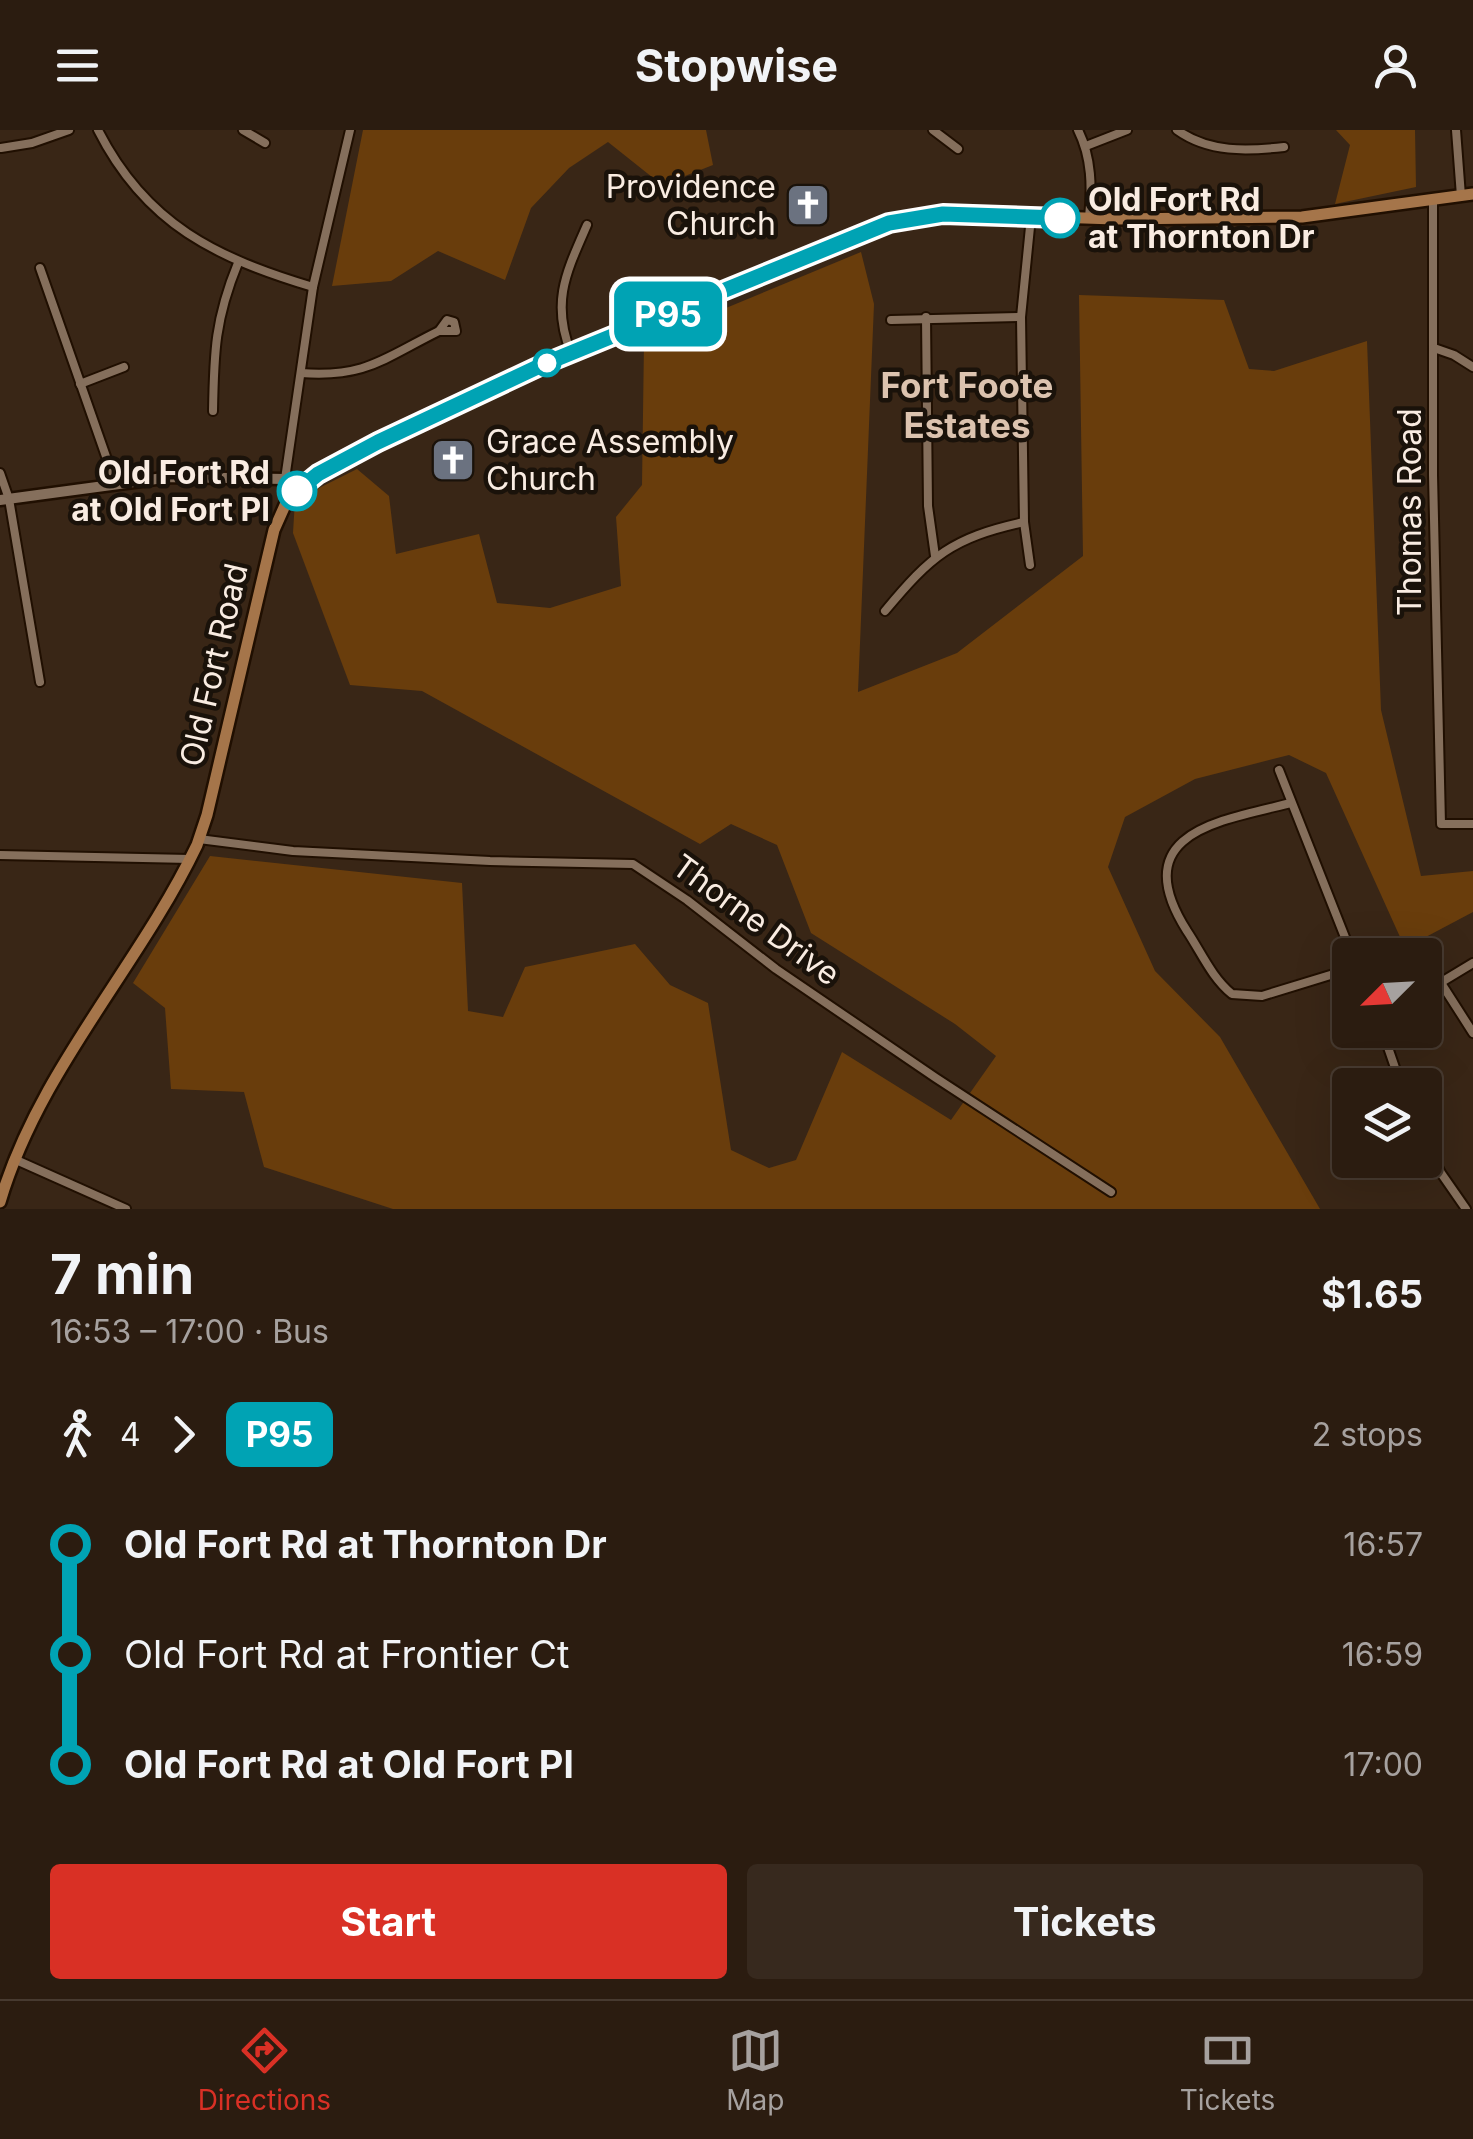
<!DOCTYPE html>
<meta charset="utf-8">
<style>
:root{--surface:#2b1c10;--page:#37291e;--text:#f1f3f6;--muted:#a6a19f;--line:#473a30;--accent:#d93025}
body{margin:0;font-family:Inter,sans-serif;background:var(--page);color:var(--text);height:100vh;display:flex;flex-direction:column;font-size:38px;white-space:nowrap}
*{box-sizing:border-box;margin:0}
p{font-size:32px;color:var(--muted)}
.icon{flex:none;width:55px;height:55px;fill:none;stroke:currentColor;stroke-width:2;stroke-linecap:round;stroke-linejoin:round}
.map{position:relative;height:1079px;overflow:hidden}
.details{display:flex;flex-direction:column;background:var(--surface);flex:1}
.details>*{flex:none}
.badge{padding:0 20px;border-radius:15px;font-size:35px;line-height:65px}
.needle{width:65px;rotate:246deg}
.controls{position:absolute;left:1332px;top:808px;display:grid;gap:20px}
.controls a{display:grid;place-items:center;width:110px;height:110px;border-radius:10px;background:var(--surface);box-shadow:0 10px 40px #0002,0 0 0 2px var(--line);font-size:50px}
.map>.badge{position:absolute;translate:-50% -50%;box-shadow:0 0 0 5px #fff}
.legs{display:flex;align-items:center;gap:15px;height:110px;padding:0 50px;font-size:32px}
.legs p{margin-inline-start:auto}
.summary{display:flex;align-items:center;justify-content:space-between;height:170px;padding:0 50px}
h1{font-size:55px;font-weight:700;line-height:75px}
.action{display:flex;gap:20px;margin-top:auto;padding:20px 50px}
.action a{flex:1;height:115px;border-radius:10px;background:var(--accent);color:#fff;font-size:40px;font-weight:700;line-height:115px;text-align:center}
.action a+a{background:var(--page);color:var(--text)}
ul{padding:0 50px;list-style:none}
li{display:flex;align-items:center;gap:35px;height:110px;font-size:38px}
li i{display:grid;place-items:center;width:15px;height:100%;margin:0 12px;background:currentColor}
li i::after{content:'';width:25px;height:25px;margin:-12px;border:8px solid;border-radius:50%;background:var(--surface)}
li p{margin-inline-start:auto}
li:first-child i{background:linear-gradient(#0000 50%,currentColor 0)}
li:last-child i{background:linear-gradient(currentColor 50%,#0000 0)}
header{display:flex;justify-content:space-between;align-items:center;height:130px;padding:0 50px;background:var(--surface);font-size:45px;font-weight:700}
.tabs{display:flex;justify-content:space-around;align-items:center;height:140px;border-top:2px solid var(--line);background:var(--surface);font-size:28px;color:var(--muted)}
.tabs a{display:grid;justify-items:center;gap:5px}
.tabs .selected{color:var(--accent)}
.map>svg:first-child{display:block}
.green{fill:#693d0c}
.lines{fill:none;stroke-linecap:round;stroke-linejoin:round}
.minor-casing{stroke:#200f01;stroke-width:12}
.tertiary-casing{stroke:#200f01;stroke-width:15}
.secondary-casing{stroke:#200f01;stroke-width:16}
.minor{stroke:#856f5c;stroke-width:8}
.tertiary{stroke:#856f5c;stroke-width:10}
.secondary{stroke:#a5754a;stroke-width:11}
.line-1-casing{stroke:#fff;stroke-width:22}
.line-1{stroke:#00a3b4;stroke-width:15}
.stop-1-dot{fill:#fff;stroke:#00a3b4;stroke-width:5}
.labels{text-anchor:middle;stroke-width:9;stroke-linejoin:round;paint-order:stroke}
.poi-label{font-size:32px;fill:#f9ece2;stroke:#1a120a;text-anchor:end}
.stop-label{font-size:32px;font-weight:bold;fill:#f9ece2;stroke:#1a120a;text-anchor:start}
.street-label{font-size:32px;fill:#f9ece2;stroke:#1a120a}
.neighbourhood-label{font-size:35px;font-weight:bold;fill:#dcc3af;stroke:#1a120a}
</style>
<header><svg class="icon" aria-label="menu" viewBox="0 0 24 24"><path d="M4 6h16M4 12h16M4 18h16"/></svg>Stopwise<svg class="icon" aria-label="person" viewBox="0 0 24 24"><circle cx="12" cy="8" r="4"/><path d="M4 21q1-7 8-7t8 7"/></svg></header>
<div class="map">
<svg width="1473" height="1079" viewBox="0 0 1473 1079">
<rect width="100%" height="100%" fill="#392616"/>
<g class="green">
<path d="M363 0H706L713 35 662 55 608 12 569 38 531 78 505 150 438 121 391 151 332 156Z"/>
<path d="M1336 0H1415L1416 57 1335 74 1350 15Z"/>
<path d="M861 122 874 174 858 562 957 523 1083 426 1079 165 1224 170 1249 239 1274 241 1367 211 1381 580 1421 746 1473 741V782L1405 818 1326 643 1289 625 1195 649 1125 687 1108 737 1155 841 1220 907 1320 1079H393L264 1037 244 962 171 959 165 878 133 853 210 726 462 753 468 881 503 887 525 837 635 814 670 855 708 873 731 1020 769 1038 796 1030 842 922 951 990 996 926 955 894 811 803 777 715 731 694 700 714 422 561 350 555 293 403 295 370 357 339 389 366 396 424 479 404 497 473 550 478 621 456 616 387 642 355 644 212Z"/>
</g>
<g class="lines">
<g class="minor-casing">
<g id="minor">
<path d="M98 0C146 95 217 128 313 157"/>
<path d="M243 0 265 13"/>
<path d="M933 0 958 19"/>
<path d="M1078 0C1092 28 1092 58 1089 88"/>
<path d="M1177 0C1209 23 1247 21 1284 17"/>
<path d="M1456 0 1461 66"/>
<path d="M1086 16 1127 0"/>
<path d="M1 18 32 13 69 0"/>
<path d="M1433 70V345L1441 694H1473"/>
<path d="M40 138 116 355"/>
<path d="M926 187 928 376 935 426"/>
<path d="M447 190 454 192 456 201H439Z"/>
<path d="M891 190 1021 187"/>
<path d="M1434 218 1454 225 1473 237"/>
<path d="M571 223C551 172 566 143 587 95"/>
<path d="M301 243C366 248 384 228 439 201"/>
<path d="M80 254 124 237"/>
<path d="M213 281C214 222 215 189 238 133"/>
<path d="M0 343 9 369 40 552"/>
<path d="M285 349 313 157 350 0"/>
<path d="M1030 435 1024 392 1021 187 1031 87"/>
<path d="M885 481C931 426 951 408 1024 392"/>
<path d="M1279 640 1352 825"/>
<path d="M1291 673C1218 691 1125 703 1187 801 1201 822 1212 848 1232 864L1262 866 1350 839"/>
<path d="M199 709 293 721 490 731 633 734 687 770 776 839 936 948 1111 1062"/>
<path d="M0 725 190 729"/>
<path d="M1441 853 1473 903"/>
<path d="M1425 862 1473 833"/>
<path d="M1382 900 1401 955"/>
<path d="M1425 1010 1441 1043 1466 1079"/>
<path d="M14 1029 126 1079"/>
</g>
</g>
<g class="tertiary-casing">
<path id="tertiary" d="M0 370 171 347 285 349 305 353"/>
</g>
<g class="secondary-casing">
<path id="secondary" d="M0 1072C39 940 138 838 197 715L207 685 274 400 286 373 305 353 378 312 571 223 899 90 959 84 1115 89 1302 87 1473 64"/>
</g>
<use href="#minor" class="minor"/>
<use href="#tertiary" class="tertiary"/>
<use href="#secondary" class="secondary"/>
</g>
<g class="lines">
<g class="line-1-casing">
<path id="line-1" d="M297 361 318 344 378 312 544 234 889 93 943 84 1060 88"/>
</g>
<use href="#line-1" class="line-1"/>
</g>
<defs>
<g id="church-square" transform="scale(2.25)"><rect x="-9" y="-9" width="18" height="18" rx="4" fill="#6b7280" stroke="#1a120a"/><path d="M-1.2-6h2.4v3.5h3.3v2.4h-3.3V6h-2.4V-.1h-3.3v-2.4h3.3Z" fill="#fff"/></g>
</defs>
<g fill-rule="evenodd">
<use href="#church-square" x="808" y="75"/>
<use href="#church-square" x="453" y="330"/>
</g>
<g class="stop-1-dot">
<circle cx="1060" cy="88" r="18"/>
<circle cx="547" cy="233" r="12"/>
<circle cx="297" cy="361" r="18"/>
</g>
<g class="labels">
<g class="poi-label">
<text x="776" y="68">Providence<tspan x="776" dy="37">Church</tspan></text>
<text x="486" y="323" text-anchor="start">Grace Assembly<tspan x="486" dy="37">Church</tspan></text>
</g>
<g class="stop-label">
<text x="1088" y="81">Old Fort Rd<tspan x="1088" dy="37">at Thornton Dr</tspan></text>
<text x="270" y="354" text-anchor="end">Old Fort Rd<tspan x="270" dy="37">at Old Fort Pl</tspan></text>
</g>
<g class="street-label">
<text transform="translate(1410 382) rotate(-90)" y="11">Thomas Road</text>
<text transform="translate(214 535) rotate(-77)" y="11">Old Fort Road</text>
<text transform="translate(756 790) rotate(36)" y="11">Thorne Drive</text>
</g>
<g class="neighbourhood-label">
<text x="967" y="268">Fort Foote<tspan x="967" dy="40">Estates</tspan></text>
</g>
</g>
</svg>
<div class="controls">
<a><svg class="needle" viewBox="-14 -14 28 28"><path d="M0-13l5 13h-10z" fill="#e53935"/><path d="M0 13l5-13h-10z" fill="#a6a19f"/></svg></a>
<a><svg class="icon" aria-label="layers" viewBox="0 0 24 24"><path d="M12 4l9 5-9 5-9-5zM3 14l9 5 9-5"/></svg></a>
</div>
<b class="badge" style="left:668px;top:184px;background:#00a3b4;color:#fff">P95</b>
</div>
<section class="details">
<div class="summary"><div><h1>7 min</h1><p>16:53 – 17:00 · Bus</p></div><b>$1.65</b></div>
<div class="legs"><svg class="icon" aria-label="walk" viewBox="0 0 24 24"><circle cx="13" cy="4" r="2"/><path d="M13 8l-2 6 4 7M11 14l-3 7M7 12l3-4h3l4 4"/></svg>4<svg class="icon" aria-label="forward" viewBox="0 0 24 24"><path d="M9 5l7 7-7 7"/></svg><b class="badge" style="background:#00a3b4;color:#fff">P95</b><p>2 stops</p></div>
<ul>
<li><i style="color:#00a3b4"></i><b>Old Fort Rd at Thornton Dr</b><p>16:57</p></li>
<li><i style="color:#00a3b4"></i><span>Old Fort Rd at Frontier Ct</span><p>16:59</p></li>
<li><i style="color:#00a3b4"></i><b>Old Fort Rd at Old Fort Pl</b><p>17:00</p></li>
</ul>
<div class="action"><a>Start</a><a>Tickets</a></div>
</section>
<nav class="tabs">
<a class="selected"><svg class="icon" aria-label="directions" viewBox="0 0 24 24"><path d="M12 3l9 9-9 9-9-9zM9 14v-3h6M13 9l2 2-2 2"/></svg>Directions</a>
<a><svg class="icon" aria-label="map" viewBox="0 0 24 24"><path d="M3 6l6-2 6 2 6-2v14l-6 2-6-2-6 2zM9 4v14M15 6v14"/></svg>Map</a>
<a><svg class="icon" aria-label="tickets" viewBox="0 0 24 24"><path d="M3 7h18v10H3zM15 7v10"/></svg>Tickets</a>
</nav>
